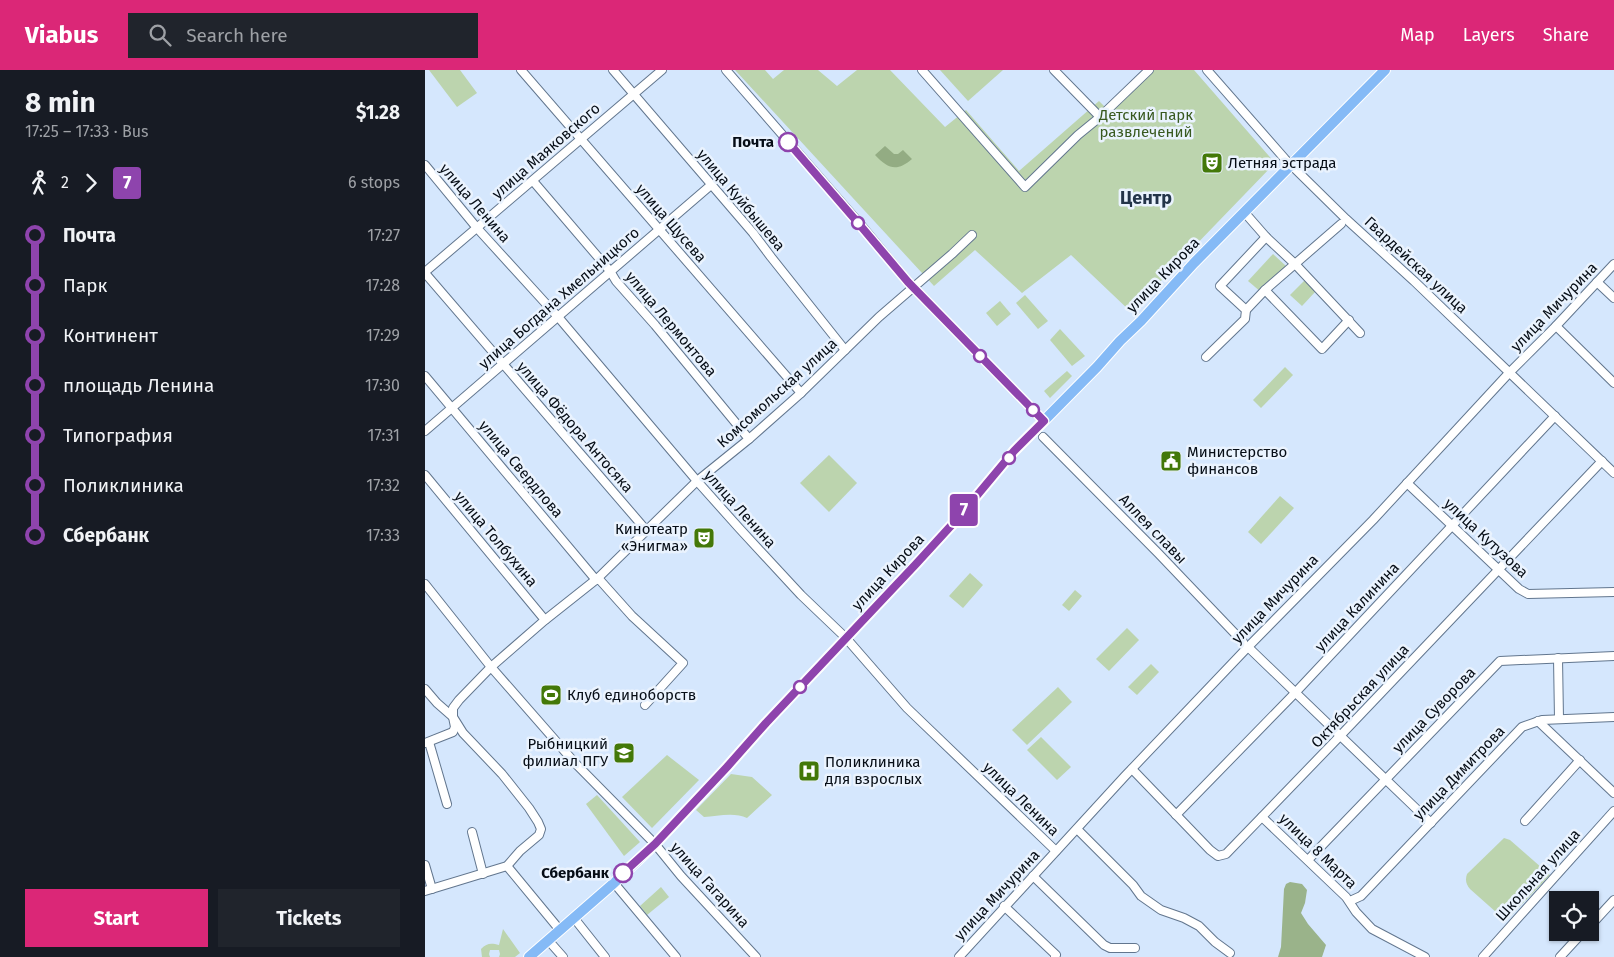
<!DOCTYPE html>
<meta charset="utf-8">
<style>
:root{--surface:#171b24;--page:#20242c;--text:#f1f3f6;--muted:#9ea1a6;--accent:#db2777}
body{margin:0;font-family:"Fira Sans",sans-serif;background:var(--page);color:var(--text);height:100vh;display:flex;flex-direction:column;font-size:19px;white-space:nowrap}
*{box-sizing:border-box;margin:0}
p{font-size:16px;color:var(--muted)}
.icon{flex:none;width:28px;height:28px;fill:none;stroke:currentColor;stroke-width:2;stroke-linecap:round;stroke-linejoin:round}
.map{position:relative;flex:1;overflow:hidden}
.sheet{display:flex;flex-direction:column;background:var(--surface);width:425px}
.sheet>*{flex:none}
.badge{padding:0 10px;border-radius:4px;font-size:18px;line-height:32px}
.fabs{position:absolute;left:1124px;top:821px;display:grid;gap:10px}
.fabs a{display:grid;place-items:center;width:50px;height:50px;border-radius:0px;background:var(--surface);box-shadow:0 1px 4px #0004;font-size:25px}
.map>.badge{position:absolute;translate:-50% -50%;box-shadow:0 0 0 2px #fff}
.legs{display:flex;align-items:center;gap:8px;height:55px;padding:0 25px;font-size:16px}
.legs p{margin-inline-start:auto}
.head{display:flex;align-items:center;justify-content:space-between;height:85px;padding:0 25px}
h1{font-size:28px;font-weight:700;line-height:38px}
.action{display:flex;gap:10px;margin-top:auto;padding:10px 25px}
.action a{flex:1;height:58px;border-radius:0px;background:var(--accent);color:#fff;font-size:20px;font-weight:700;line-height:58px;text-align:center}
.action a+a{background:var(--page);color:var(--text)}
ul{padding:0 25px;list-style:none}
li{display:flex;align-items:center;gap:18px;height:50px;font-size:19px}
li i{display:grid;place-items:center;width:8px;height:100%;margin:0 6px;background:currentColor}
li i::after{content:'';width:12px;height:12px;margin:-6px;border:4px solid;border-radius:50%;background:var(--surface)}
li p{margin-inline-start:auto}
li:first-child i{background:linear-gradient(#0000 50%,currentColor 0)}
li:last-child i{background:linear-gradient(currentColor 50%,#0000 0)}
header{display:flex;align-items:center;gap:30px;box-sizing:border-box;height:70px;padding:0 25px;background:var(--accent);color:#fff}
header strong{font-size:24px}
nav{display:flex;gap:28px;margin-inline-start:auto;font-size:18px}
.search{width:350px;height:45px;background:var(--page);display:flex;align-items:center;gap:12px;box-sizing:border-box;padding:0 18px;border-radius:0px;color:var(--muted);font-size:19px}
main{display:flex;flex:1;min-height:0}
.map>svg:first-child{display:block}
.green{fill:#bcd4ae}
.forest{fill:#9ab38a}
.water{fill:#93ac83}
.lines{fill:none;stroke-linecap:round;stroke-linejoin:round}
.minor-casing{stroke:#62768e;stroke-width:10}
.major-casing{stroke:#fff;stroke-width:12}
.minor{stroke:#fff;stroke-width:8}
.major{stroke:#85baf6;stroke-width:10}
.line-1-casing{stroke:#fff;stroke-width:11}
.line-1{stroke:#8e44ad;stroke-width:8}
.stop-1-dot{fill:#fff;stroke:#8e44ad;stroke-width:2.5}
.labels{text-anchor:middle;stroke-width:5;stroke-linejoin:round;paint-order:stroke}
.park-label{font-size:15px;fill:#38591f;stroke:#eaf3fe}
.stop-label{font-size:15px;font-weight:bold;fill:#060d16;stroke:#eaf3fe;text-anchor:end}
.street-label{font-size:15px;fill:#060d16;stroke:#eaf3fe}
.poi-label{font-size:15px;fill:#060d16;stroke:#eaf3fe;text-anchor:start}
.quarter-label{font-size:18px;font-weight:bold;fill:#233449;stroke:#eaf3fe}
</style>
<header>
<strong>Viabus</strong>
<div class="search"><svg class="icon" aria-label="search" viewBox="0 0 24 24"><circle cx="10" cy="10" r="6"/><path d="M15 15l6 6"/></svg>Search here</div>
<nav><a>Map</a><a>Layers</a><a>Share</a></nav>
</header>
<main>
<section class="sheet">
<div class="head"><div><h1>8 min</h1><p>17:25 – 17:33 · Bus</p></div><b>$1.28</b></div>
<div class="legs"><svg class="icon" aria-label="walk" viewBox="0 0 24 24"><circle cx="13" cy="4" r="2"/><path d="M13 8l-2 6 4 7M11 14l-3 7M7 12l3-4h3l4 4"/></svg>2<svg class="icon" aria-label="forward" viewBox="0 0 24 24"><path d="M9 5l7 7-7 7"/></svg><b class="badge" style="background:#8e44ad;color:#fff">7</b><p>6 stops</p></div>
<ul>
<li><i style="color:#8e44ad"></i><b>Почта</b><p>17:27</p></li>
<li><i style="color:#8e44ad"></i><span>Парк</span><p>17:28</p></li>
<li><i style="color:#8e44ad"></i><span>Континент</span><p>17:29</p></li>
<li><i style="color:#8e44ad"></i><span>площадь Ленина</span><p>17:30</p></li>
<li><i style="color:#8e44ad"></i><span>Типография</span><p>17:31</p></li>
<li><i style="color:#8e44ad"></i><span>Поликлиника</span><p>17:32</p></li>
<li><i style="color:#8e44ad"></i><b>Сбербанк</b><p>17:33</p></li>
</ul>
<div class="action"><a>Start</a><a>Tickets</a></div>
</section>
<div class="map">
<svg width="1189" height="887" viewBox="0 0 1189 887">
<rect width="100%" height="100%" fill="#d5e7fd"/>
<g class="green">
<path d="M4 0H35L52 23 32 37Z"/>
<path d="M310 0H340L348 9 359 0H393L412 16 432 0H465L520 57 541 40 594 101 674 31 682 39 728 0H769L850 93 706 242 646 185 597 223 550 180 509 216Z"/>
<path d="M515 0H578L543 31Z"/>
<path d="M848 184 861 196 836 222 823 211Z"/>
<path d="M880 210 891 221 877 236 865 225Z"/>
<path d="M600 225 623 251 613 259 591 233Z"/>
<path d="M575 231 586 244 572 256 561 243Z"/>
<path d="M635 259 660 286 647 296 625 270Z"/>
<path d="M860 297 868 305 836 338 828 330Z"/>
<path d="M642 301 647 306 625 328 619 321Z"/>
<path d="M404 385 432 413 404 442 375 413Z"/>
<path d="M855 426 869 438 836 474 823 462Z"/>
<path d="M545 503 558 515 538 538 524 526Z"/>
<path d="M650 520 657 526 644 541 637 535Z"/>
<path d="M702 558 714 570 684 601 671 589Z"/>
<path d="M726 594 734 602 712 625 703 617Z"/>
<path d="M633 617 647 632 602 675 587 660Z"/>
<path d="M616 667 646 697 632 710 602 680Z"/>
<path d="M242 685 274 710 227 758 197 727Z"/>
<path d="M306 704 327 707 347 725 322 748C310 742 292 746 279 747L271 740Z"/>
<path d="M172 725 215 772 199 786 161 734Z"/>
<path d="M1079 768 1085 770 1125 805 1081 851 1045 819C1041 814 1040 810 1042 804Z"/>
<path d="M236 817 244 827 222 845 215 836Z"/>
<path d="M78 859 95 883 90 887H74L75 884 74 880H65L64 884 65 887H57L56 879C62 873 66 873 74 875Z"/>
</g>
<path class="forest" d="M865 812 877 814 882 820 880 833 876 843 883 854 901 875 897 887H853L856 877 859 819 861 814Z"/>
<path class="water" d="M460 76 469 84H473L478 80 487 89C472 102 463 99 450 85Z"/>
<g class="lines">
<g class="minor-casing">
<g id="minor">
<path d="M96 0 376 323"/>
<path d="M188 0 328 163 346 187 420 280"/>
<path d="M301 0 435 154 483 212 619 351"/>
<path d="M497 0 600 117 653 65 675 47 724 0"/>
<path d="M629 0 675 47"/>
<path d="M782 0 860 89 921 149 989 211 1189 403"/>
<path d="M0 95 52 158 134 248 272 411 314 458 376 525 421 568 482 638 631 781"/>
<path d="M108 111 185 201 191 211 230 255 324 369"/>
<path d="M820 143 841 167 870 194 935 263"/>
<path d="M0 202 237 0"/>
<path d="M0 203 221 460"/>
<path d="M1172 212 1189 228"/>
<path d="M840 220 897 279 924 250"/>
<path d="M821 240 840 220 916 154"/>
<path d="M1131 256 1189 313"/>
<path d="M781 287 820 249 821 240 795 216 841 167"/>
<path d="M0 306 171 510"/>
<path d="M0 361 286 115"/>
<path d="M618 367 733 483 818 572"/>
<path d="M0 405 120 550"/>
<path d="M982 413 1094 519 1103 524 1189 522"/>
<path d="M173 508 207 546 258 593 220 635"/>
<path d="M0 514 66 597 150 693 230 774 256 806 331 887"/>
<path d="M823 577 1006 753"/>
<path d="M1133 588 1134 649"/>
<path d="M0 619 12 633 28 647 38 663 77 704 104 738 113 752 116 759 114 765 95 781 82 796 0 821"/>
<path d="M1113 651 1189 723"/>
<path d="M4 672 22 734"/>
<path d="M0 673 28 662 30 657 28 647V638L34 630 66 597 120 550 173 508 272 411 324 369 376 323 454 247 527 184 547 165"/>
<path d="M707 699 785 780 793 786 801 784 915 666 1177 391"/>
<path d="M751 745 870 623 1130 346"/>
<path d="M837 747 921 827 931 842 947 859 1000 887"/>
<path d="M1100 751 1155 690"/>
<path d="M652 759 708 815 716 826 736 840 759 848 774 856 790 872 805 883"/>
<path d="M47 762 58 804"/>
<path d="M883 790 1075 591 1189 586"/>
<path d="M0 795 7 819"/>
<path d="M82 796 134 859"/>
<path d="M608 806 679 875 685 878H710"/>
<path d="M189 813 251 887"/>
<path d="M925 831 936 826 1097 657 1117 650 1189 647"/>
<path d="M579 836 631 885 630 887"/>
<path d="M149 848 180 887"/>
<path d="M1165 856 1189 830"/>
<path d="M123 870 138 887"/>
<path d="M534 887 700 706 820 580 948 450 1084 303 1131 256 1189 194"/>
<path d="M1058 887 1189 741"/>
<path d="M1135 887 1158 862"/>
</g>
</g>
<g class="major-casing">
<path id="major" d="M104 887 189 813 230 774 302 697 341 653 491 494 534 447 589 381 672 297 695 271 716 251 769 193 960 0"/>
</g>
<use href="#minor" class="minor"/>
<use href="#major" class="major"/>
</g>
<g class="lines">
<g class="line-1-casing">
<path id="line-1" d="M198 803 230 774 302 697 341 653 491 494 534 447 589 381 619 351 483 212 434 154 363 72"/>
</g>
<use href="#line-1" class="line-1"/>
</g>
<defs>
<g id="theatre-square" transform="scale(1.125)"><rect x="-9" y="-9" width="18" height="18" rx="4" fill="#437808" stroke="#eaf3fe"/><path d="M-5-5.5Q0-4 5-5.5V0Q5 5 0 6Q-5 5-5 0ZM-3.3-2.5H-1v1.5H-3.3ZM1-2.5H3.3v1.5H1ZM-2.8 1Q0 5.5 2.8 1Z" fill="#fff"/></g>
<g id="civic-square" transform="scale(1.125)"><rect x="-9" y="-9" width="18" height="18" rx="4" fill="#437808" stroke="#eaf3fe"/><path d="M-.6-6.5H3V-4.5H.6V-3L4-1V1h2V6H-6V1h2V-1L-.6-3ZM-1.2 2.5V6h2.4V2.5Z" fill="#fff"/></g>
<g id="stadium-square" transform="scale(1.125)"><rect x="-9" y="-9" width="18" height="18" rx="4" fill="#437808" stroke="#eaf3fe"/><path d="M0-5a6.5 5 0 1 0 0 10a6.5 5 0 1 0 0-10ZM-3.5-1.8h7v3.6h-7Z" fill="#fff"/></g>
<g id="university-square" transform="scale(1.125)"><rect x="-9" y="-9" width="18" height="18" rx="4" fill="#437808" stroke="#eaf3fe"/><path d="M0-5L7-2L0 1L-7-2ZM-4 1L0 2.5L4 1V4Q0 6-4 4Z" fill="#fff"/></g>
<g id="hospital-square" transform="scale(1.125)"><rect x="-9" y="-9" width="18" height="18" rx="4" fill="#437808" stroke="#eaf3fe"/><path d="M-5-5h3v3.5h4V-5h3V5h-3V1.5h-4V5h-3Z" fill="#fff"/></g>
</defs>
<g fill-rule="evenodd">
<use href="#theatre-square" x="787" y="93"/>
<use href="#civic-square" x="746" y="391"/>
<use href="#theatre-square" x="279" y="468"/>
<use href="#stadium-square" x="126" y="625"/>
<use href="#university-square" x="199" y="683"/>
<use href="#hospital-square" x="384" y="701"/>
</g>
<g class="stop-1-dot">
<circle cx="363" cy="72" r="9"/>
<circle cx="433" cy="153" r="6"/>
<circle cx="555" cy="286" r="6"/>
<circle cx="608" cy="340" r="6"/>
<circle cx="584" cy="388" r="6"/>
<circle cx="375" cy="617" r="6"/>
<circle cx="198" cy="803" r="9"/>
</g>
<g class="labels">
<g class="park-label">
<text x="721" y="50">Детский парк<tspan x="721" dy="17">развлечений</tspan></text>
</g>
<g class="stop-label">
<text x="349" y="77">Почта</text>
<text x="184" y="808">Сбербанк</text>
</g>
<g class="street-label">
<text transform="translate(121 81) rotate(-41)" y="5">улица Маяковского</text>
<text transform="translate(316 130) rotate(50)" y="5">улица Куйбышева</text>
<text transform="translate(50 133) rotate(49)" y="5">улица Ленина</text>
<text transform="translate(246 153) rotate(49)" y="5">улица Щусева</text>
<text transform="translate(991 195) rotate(43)" y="5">Гвардейская улица</text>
<text transform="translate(738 205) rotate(-46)" y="5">улица Кирова</text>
<text transform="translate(134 228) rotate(-41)" y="5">улица Богдана Хмельницкого</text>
<text transform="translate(1129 237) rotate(-46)" y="5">улица Мичурина</text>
<text transform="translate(246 254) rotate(50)" y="5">улица Лермонтова</text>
<text transform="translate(352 323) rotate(-42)" y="5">Комсомольская улица</text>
<text transform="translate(150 357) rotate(49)" y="5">улица Фёдора Антосяка</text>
<text transform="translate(96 399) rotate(50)" y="5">улица Свердлова</text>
<text transform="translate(315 439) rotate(48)" y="5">улица Ленина</text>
<text transform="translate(728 459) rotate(46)" y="5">Аллея славы</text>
<text transform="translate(1061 468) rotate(43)" y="5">улица Кутузова</text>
<text transform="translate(71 469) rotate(50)" y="5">улица Толбухина</text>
<text transform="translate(463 502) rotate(-47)" y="5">улица Кирова</text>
<text transform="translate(850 529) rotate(-46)" y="5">улица Мичурина</text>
<text transform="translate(932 537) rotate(-47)" y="5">улица Калинина</text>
<text transform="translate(935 626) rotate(-47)" y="5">Октябрьская улица</text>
<text transform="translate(1009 640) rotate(-46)" y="5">улица Суворова</text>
<text transform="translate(1034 703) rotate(-46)" y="5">улица Димитрова</text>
<text transform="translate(596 729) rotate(44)" y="5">улица Ленина</text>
<text transform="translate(893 781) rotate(44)" y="5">улица 8 Марта</text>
<text transform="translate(1113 805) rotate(-48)" y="5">Школьная улица</text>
<text transform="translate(285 815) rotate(48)" y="5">улица Гагарина</text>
<text transform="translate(572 825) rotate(-47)" y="5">улица Мичурина</text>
</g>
<g class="poi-label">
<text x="803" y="98">Летняя эстрада</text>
<text x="762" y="387">Министерство<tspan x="762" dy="17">финансов</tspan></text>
<text x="263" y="464" text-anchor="end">Кинотеатр<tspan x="263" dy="17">«Энигма»</tspan></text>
<text x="142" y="630">Клуб единоборств</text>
<text x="183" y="679" text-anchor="end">Рыбницкий<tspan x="183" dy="17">филиал ПГУ</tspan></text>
<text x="400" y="697">Поликлиника<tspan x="400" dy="17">для взрослых</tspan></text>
</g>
<g class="quarter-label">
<text x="721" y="134">Центр</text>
</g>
</g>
</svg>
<div class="fabs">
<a><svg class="icon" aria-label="locate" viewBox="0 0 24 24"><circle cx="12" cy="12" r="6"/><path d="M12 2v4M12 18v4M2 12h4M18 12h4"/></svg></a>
</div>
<b class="badge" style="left:539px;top:440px;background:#8e44ad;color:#fff">7</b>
</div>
</main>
